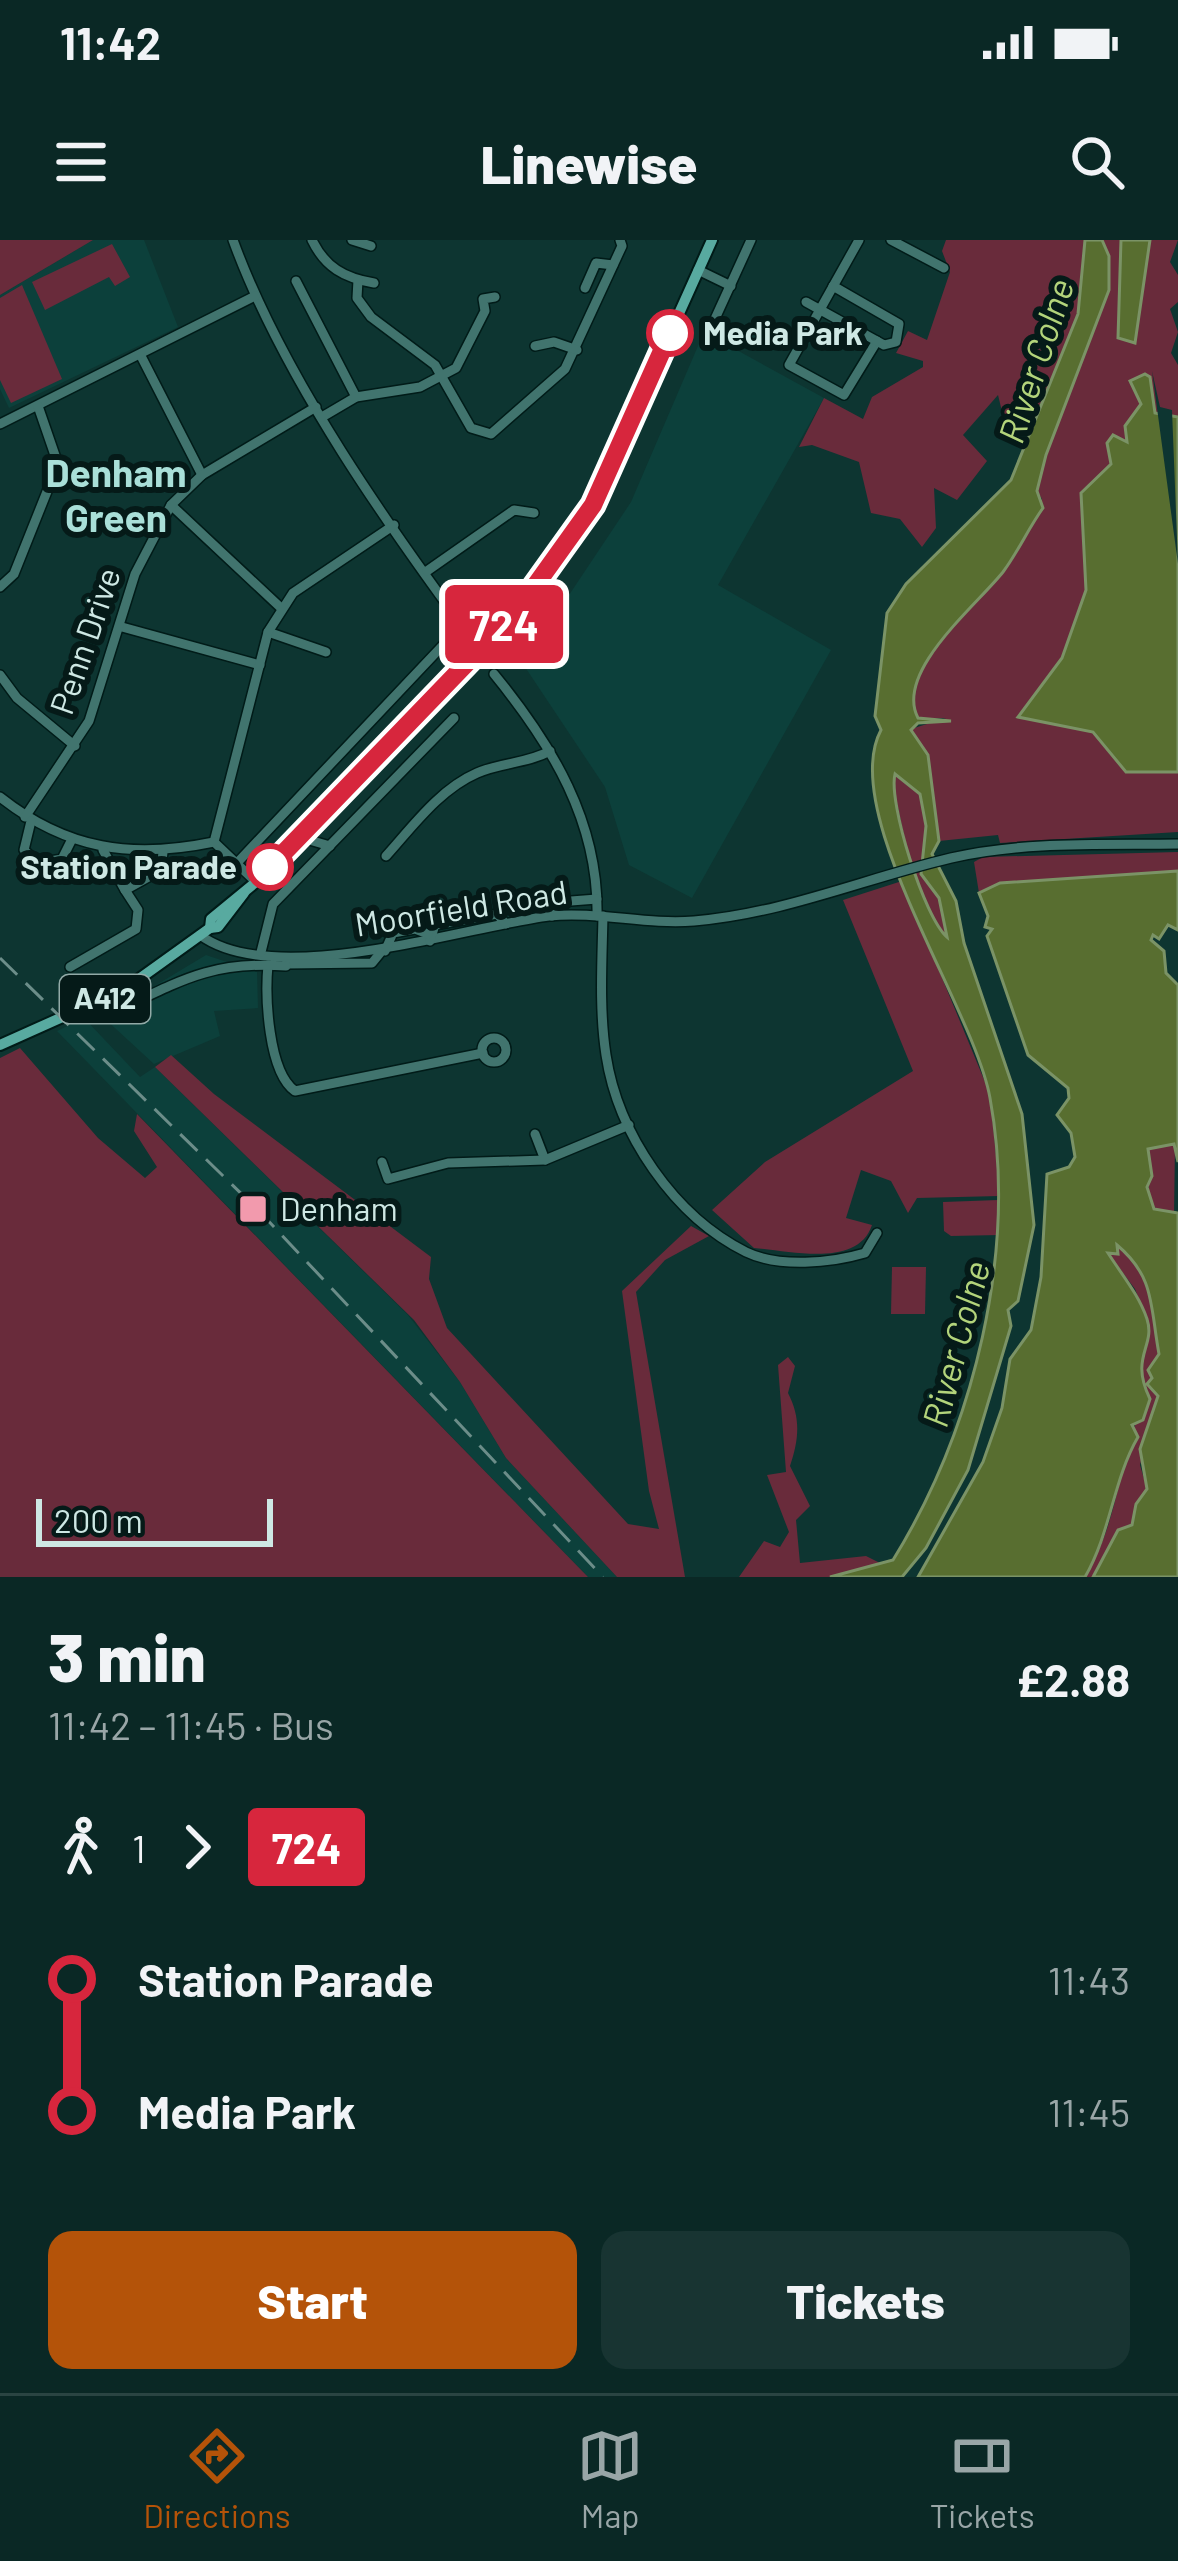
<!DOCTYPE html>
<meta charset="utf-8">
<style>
:root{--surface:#0a2825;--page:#183432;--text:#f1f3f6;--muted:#99a6a7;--line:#2a4442;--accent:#b45309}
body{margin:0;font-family:Barlow,sans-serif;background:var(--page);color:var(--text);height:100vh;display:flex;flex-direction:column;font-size:45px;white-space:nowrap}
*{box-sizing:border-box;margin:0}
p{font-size:39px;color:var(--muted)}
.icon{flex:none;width:66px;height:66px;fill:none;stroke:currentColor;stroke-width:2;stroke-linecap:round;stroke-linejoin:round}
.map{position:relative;height:1337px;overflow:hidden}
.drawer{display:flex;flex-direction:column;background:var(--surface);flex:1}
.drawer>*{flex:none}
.badge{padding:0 24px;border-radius:9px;font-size:42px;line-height:78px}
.scale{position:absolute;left:36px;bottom:30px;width:237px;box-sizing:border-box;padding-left:12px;border:6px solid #cee8e4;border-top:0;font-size:33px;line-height:42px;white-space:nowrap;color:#cee8e4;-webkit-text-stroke:9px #051a18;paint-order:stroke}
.map>.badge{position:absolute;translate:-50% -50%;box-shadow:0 0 0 6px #fff}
.legs{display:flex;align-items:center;gap:18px;height:132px;padding:0 48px;font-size:39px}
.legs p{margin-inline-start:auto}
.summary{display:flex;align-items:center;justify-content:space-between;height:204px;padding:0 48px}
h1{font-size:66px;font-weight:800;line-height:90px}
.button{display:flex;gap:24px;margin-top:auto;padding:24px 48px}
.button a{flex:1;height:138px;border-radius:24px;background:var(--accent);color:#fff;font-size:48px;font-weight:800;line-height:138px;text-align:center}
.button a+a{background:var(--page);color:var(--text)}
ul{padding:0 48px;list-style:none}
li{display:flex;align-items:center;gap:42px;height:132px;font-size:45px}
li i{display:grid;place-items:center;width:18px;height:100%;margin:0 15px;background:currentColor}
li i::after{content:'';width:30px;height:30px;margin:-15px;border:9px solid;border-radius:50%;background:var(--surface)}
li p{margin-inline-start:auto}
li:first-child i{background:linear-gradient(#0000 50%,currentColor 0)}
li:last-child i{background:linear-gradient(currentColor 50%,#0000 0)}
.status{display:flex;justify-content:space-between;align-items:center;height:84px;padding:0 60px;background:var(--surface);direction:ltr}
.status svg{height:33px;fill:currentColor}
header{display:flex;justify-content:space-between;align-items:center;height:156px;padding:0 48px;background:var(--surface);font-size:54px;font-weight:800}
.menu{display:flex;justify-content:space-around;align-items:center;height:168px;border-top:3px solid var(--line);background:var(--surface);font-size:33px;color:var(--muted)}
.menu a{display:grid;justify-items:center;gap:6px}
.menu .on{color:var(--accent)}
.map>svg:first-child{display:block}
.built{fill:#0c403b}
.green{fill:#692b3b}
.water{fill:#586e30;stroke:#7b9366;stroke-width:3;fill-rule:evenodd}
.pier{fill:#0d3531}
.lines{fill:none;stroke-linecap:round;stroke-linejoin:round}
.minor-casing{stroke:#011b18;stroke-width:12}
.major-casing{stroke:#011b18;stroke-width:14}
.minor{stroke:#41746e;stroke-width:9}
.major{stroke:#58aaa0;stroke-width:10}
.rail{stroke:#6c8d89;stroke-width:3;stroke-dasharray:24 12;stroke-linecap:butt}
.line-1-casing{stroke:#fff;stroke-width:27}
.line-1{stroke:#d7263d;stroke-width:18}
.stop-1-dot{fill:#fff;stroke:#d7263d;stroke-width:6}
.poi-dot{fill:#f29aad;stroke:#051a18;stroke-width:4.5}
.labels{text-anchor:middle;stroke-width:12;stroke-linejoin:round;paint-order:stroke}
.shield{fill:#051a18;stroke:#92aaa7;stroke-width:3}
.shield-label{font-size:30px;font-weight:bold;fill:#cee8e4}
.stop-label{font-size:33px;font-weight:bold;fill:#cee8e4;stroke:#051a18;text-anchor:start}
.street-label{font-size:33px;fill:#cee8e4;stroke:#051a18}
.poi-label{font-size:33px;fill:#cee8e4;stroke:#051a18;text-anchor:start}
.water-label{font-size:36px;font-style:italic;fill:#b3d47b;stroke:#051a18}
.quarter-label{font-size:39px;font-weight:bold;fill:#a9dfd8;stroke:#051a18}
</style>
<div class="status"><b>11:42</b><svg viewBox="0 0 49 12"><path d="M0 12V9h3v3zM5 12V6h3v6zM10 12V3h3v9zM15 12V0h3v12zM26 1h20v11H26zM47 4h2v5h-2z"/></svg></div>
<header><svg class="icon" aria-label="menu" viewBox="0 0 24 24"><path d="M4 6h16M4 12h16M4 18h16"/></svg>Linewise<svg class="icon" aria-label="search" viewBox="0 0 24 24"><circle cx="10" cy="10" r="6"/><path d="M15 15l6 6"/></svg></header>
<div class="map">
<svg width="1178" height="1337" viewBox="0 0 1178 1337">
<rect width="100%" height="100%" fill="#0d3531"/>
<g class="built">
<path d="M93 0H144L178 87 9 168 0 149V55Z"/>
<path d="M704 92 824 158 718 345 831 410 692 658 629 625 605 547 523 424 631 262Z"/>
<path d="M206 715 257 732 258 768 214 771 220 796 154 824 103 777Z"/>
<path d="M84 778 140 837 155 827 408 1075 460 1142 506 1218 617 1337H588L57 791Z"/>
</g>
<g class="green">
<path d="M0 0H93L0 55Z"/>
<path d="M946 0H1085C1096 64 1050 137 1027 195L1008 196 998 155 963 195 987 221 957 260 934 248 936 288 922 307 900 279 871 273 859 222 812 205 799 207 824 158 863 179 872 157 923 127V121L896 113 908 91 927 100 950 32 942 11Z"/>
<path d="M1102 0H1178L1170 22 1178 35V62L1170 69 1178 92 1171 113 1178 125V592L1000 603 998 595 939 601 928 515 911 489 946 478 918 479C893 433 976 366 1002 333 1020 310 1029 284 1042 259L1037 251 1053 193 1109 50Z"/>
<path d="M112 4 130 37 115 46 109 37 45 70 32 42Z"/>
<path d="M22 45 62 139 11 163 0 140V58Z"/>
<path d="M895 533 920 554 926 586 924 639 939 658 946 697C915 668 902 582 892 540Z"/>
<path d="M1178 612V631L1000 643 979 653 974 622 983 617Z"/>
<path d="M902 641 990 854 1000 956 917 958 908 973 891 941 861 930 846 978 872 985C858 1028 791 1011 754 1008L712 970 765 922 913 831 843 660Z"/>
<path d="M20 808 98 898 145 938 157 927 134 891 137 874 588 1337H0V818Z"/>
<path d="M171 815 214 854 431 1017 429 1039 447 1088 628 1284 659 1289 649 1251 622 1051 691 986 709 996 665 1020 636 1052 685 1337H617L506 1218 460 1142 414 1080 155 827Z"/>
<path d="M1158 904H1175L1174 976 1149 965 1148 909Z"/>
<path d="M998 960 1000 995 951 996 944 991 943 962Z"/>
<path d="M1116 1005 1122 1006C1156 1048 1150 1065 1159 1114L1148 1129 1158 1156 1140 1225 1147 1249 1133 1285 1118 1290 1093 1337H1085C1121 1279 1119 1211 1148 1153L1139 1139 1147 1079 1135 1049 1108 1013Z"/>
<path d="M892 1027H926L925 1074H891Z"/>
<path d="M788 1117 795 1126 788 1153C801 1178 799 1199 790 1226L810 1266 796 1280 800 1323 866 1316 884 1325 880 1328 830 1337H739L764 1301 780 1307 789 1292 767 1235 786 1232 778 1125Z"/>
</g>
<g class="water">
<path d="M1085 0H1102L1109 16V50L1046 215 1037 251 1043 268C1028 289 1018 312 1003 332 976 366 894 432 918 478L951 481 918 483 911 490 928 515 939 601 932 614 956 661 964 703 1022 874 1034 985 1018 1061 1008 1070 1011 1086 968 1230 926 1308 902 1337H830L893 1320C974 1189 1018 1011 990 858 974 768 837 572 881 490L875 476 887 373 906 344 1011 240 1078 74ZM895 534 920 554 926 586 921 634 939 658 947 697C924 677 888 562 895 534Z"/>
<path d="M1121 0H1150L1135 103 1118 98Z"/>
<path d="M1145 134 1150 137 1155 173 1178 177V532H1126L1093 492 1018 477 1062 418 1086 350 1081 253 1111 224 1107 203 1113 195 1127 202 1125 186 1141 164 1130 141Z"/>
<path d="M1178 631V690L1168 685 1159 699 1153 695 1151 700 1164 711 1166 733 1178 745V922L1174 904 1148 909 1152 936 1147 947 1154 969 1178 973V1337H1093L1118 1290 1132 1285 1136 1264 1147 1249 1140 1209 1158 1156 1147 1144 1152 1138 1148 1130 1159 1114C1150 1065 1155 1037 1117 1005L1118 1014 1108 1013C1122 1035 1139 1055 1147 1079 1156 1107 1129 1116 1150 1159L1143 1180 1132 1185 1138 1197C1113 1240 1111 1292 1085 1337H918L983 1222 1002 1168 1010 1119 1031 1090 1041 1037 1047 934 1069 927 1075 917 1071 893 1057 875 1069 858 1068 848 1028 815 987 696 992 689 985 687 988 676 979 653 1000 643Z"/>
</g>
<path class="pier" d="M1152 131 1160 167 1172 170 1178 324Z"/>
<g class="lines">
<g class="minor-casing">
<g id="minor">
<path d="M233 0C284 140 391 290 480 410"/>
<path d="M312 0C325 27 344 38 374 43"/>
<path d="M352 0 371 6"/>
<path d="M859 0 789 125 844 155 877 101"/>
<path d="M891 0 944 28"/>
<path d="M698 30 731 46"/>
<path d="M358 40 357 58 371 77 435 125 471 188 491 194 565 129 622 6 620 0"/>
<path d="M296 41 356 157"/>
<path d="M585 48 596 23 613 25"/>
<path d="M806 62 884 105 896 102 899 84 833 46"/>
<path d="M714 81 751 0"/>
<path d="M535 106 554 102 577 110"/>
<path d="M141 116 202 235"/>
<path d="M322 177 356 157 420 147 456 128 485 71 483 59 495 57"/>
<path d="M0 184 255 56"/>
<path d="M171 265 280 367"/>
<path d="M427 331 514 270 534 273"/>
<path d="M0 347 14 334 58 224 38 166"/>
<path d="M122 387 260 425"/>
<path d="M268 392 326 412"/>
<path d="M494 434C552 505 599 582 597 676"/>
<path d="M0 435 17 458 75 506"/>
<path d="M0 557C67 610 132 619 214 602"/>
<path d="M25 577 89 481 135 334 171 265 202 235 316 167"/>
<path d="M31 581 24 610 38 623 62 619 71 601"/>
<path d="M299 597 330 606"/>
<path d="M214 602 268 392 293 353 394 285"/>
<path d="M214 602 256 642"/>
<path d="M103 610 125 650 161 630 163 612"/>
<path d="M386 616C413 586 440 549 477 533 502 522 526 524 550 511"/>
<path d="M236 624 462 385"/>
<path d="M552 676 558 662 597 659"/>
<path d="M603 676C602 722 599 769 606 815 618 894 674 976 746 1012 779 1028 831 1023 865 1013L877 993"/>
<path d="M200 695C274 750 464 687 549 676 597 671 646 685 694 681 782 674 866 638 951 618 1024 601 1103 605 1178 604"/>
<path d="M430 701 435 685 497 674 506 684"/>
<path d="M385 711 393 693 415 689 428 694"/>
<path d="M261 712 273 664 454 478"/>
<path d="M286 724 372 723 381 712"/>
<path d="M268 725C265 756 268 832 295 851L483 813"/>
<path d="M70 727 136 689 138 670 125 650"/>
<path d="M115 755 123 768C185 738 216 721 286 726"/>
<circle cx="494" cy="810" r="12"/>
<path d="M535 894 545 920"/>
<path d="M382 922 388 939 448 923 545 920 629 885"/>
</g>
</g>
<g class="major-casing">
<g id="major">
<path d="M210 688 211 679 256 642 412 481 553 325 593 265 712 0"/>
<path d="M0 805 125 749 210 688 218 687 244 653"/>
</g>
</g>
<use href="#minor" class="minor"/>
<use href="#major" class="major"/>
<path class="rail" d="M0 718 260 972 603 1337"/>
</g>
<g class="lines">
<g class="line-1-casing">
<path id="line-1" d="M270 627 517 371 593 265 670 93"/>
</g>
<use href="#line-1" class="line-1"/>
</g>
<g class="stop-1-dot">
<circle cx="670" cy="93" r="21"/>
<circle cx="270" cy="627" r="21"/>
</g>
<rect class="poi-dot" x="238" y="954" width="30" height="30" rx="6"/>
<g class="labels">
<rect class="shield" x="60" y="735" width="90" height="48" rx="9"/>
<g class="shield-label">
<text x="105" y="769">A412</text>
</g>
<g class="stop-label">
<text x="703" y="105">Media Park</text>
<text x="237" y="639" text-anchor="end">Station Parade</text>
</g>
<g class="street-label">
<text transform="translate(85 401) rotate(-71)" y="12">Penn Drive</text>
<text transform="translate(461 668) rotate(-9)" y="12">Moorfield Road</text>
</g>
<g class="poi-label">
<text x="280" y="981">Denham</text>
</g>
<g class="water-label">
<text transform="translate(1036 121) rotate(-72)" y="13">River Colne</text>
<text transform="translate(956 1104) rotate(-75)" y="13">River Colne</text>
</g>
<g class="quarter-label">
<text x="116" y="247">Denham<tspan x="116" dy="45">Green</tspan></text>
</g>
</g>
</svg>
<div class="scale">200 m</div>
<b class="badge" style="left:504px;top:384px;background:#d7263d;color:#fff">724</b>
</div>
<section class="drawer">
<div class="summary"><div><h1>3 min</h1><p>11:42 – 11:45 · Bus</p></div><b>£2.88</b></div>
<div class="legs"><svg class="icon" aria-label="walk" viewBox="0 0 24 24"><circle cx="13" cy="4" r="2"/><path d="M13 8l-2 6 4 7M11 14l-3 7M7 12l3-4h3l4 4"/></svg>1<svg class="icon" aria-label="forward" viewBox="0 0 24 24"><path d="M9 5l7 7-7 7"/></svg><b class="badge" style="background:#d7263d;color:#fff">724</b></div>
<ul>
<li><i style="color:#d7263d"></i><b>Station Parade</b><p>11:43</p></li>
<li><i style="color:#d7263d"></i><b>Media Park</b><p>11:45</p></li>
</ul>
<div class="button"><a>Start</a><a>Tickets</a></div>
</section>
<nav class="menu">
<a class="on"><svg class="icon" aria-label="directions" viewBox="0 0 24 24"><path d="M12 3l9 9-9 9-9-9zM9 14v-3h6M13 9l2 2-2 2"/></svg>Directions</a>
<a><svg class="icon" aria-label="map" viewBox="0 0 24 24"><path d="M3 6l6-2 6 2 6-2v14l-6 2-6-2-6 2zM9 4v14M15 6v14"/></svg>Map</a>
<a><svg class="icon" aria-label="tickets" viewBox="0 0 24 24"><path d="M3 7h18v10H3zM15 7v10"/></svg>Tickets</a>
</nav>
